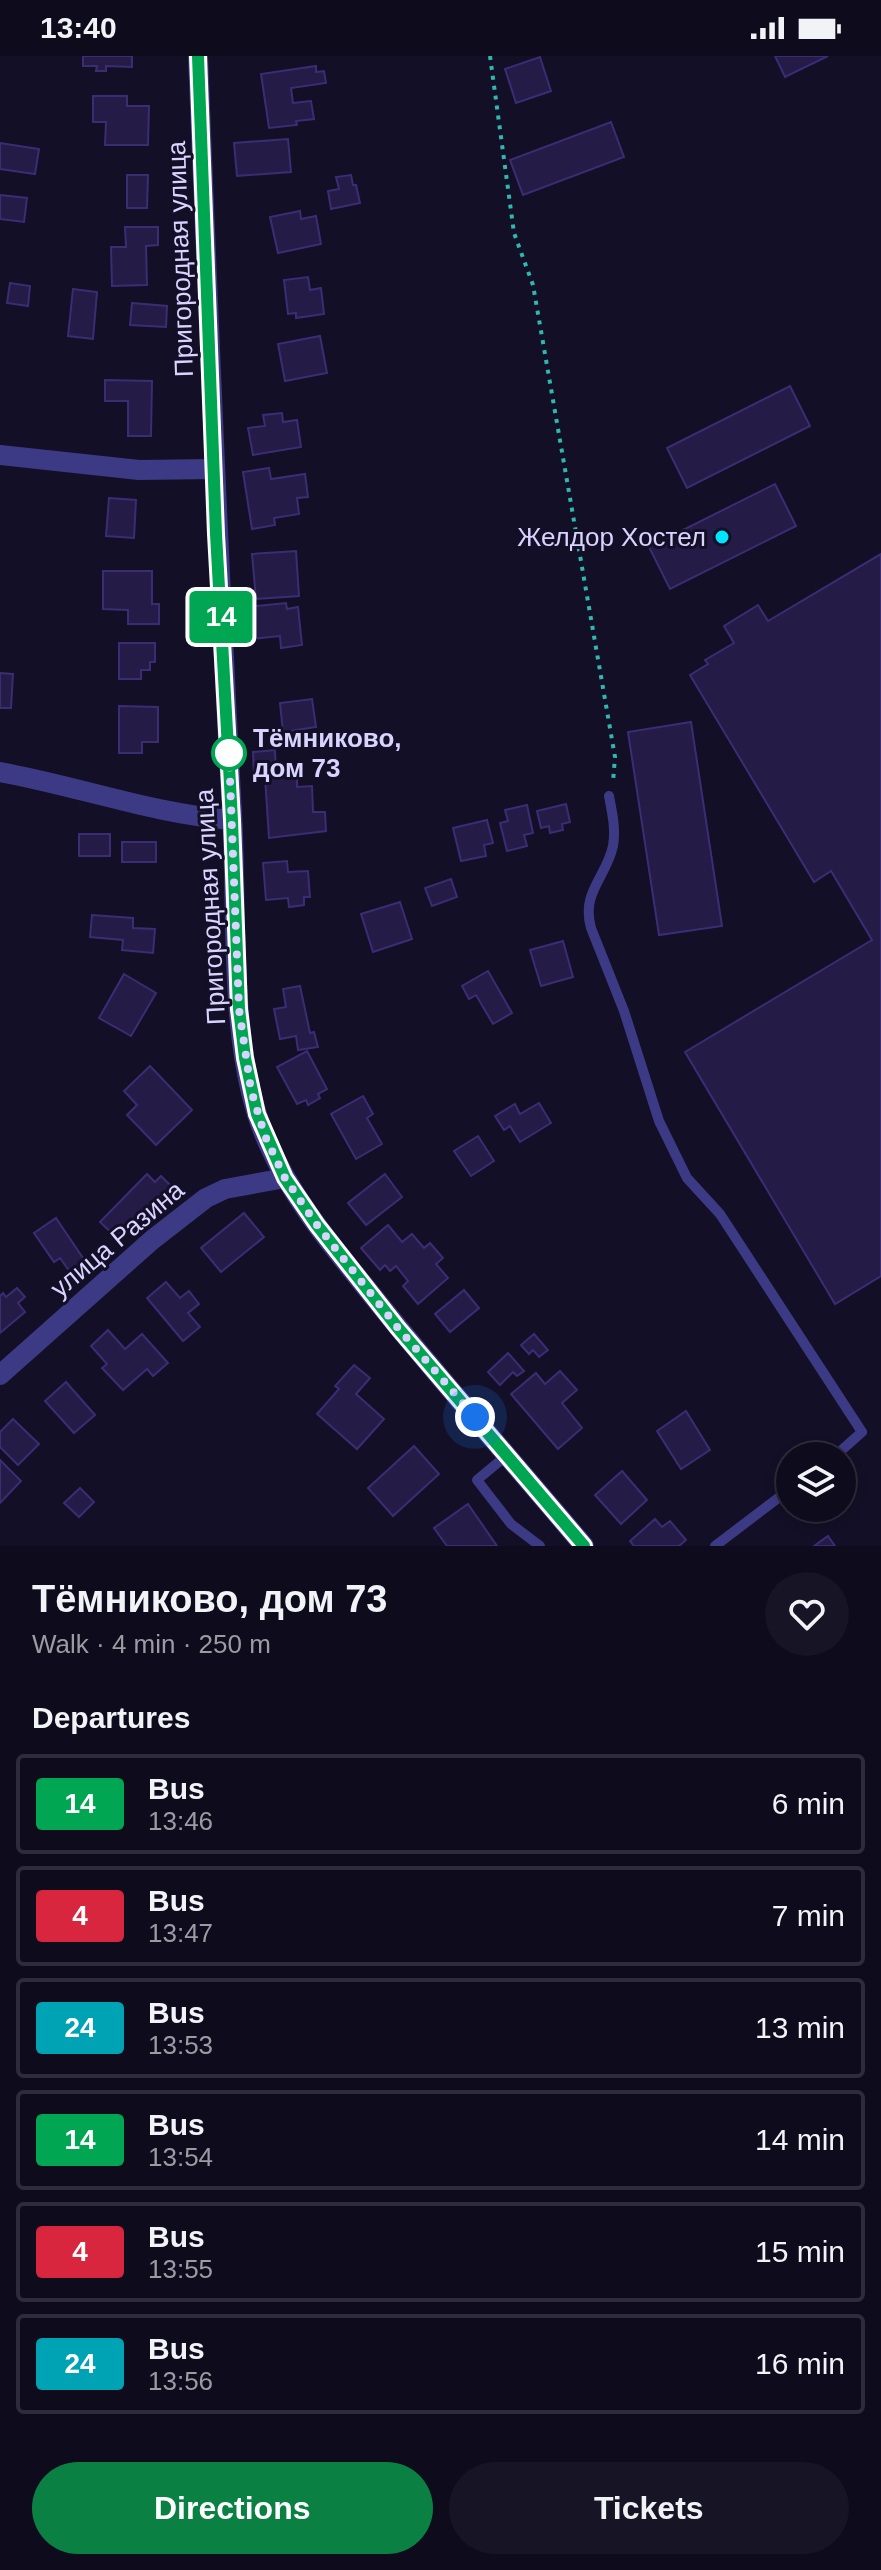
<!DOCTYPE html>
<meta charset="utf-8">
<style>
:root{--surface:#0e0b1c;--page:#171425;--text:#f1f3f6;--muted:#9b9ba3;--line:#2e2b3b;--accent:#0b8043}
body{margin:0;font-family:Helvetica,sans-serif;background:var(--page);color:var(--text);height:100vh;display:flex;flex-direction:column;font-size:30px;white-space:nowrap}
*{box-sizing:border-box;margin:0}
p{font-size:26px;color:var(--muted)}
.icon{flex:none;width:44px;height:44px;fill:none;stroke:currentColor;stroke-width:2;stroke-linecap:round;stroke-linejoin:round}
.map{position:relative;height:1490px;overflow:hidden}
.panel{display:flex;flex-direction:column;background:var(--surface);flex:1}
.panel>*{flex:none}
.badge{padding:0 16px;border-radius:6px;font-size:28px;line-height:52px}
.controls{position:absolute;left:776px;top:1386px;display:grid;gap:16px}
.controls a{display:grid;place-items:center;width:80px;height:80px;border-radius:50%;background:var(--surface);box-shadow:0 4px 12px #0003,0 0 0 2px var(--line);font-size:40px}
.you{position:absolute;width:40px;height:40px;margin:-20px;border:6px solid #fff;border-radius:50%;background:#1a73e8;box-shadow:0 0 0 12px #1a73e833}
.map>.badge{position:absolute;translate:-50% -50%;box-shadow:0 0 0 4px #fff}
h2{padding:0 32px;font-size:30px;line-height:72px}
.round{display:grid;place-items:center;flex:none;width:84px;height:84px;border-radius:42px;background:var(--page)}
.head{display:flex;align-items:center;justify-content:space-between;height:136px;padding:0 32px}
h1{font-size:38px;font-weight:700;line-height:60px}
.button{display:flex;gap:16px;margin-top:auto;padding:16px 32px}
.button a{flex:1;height:92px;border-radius:48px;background:var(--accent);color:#fff;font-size:32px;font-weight:700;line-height:92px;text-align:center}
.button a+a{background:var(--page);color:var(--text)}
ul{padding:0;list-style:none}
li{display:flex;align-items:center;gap:24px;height:100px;margin:0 16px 12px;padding:0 16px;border:4px solid var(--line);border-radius:8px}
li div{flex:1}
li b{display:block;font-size:30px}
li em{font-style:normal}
li .badge{min-width:88px;font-weight:700;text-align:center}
.status{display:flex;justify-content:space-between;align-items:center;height:56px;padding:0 40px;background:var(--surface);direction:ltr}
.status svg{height:22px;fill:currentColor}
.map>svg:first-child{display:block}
.building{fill:#241b47;stroke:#3b2d73;stroke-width:2}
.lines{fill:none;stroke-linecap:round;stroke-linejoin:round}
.path{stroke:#2fb8b0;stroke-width:4;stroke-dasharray:4 6;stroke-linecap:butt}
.service{stroke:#3d3a85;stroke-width:10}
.minor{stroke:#3d3a85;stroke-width:20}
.tertiary{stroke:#3d3a85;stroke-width:20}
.line-casing{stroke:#fff;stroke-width:18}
.line{stroke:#00a651;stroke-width:12}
.walk{stroke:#d9d4ff;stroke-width:8;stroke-dasharray:0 14.4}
.poi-dot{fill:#00e5ff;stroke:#130f26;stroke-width:3}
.stop-dot{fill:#fff;stroke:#00a651;stroke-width:4}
.labels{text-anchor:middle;stroke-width:6;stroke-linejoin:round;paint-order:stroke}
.street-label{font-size:26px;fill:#d9d4ff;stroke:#130f26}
.poi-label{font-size:26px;fill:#d9d4ff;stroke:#130f26;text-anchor:end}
.stop-label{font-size:26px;font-weight:bold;fill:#d9d4ff;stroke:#130f26;text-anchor:start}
</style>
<div class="status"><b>13:40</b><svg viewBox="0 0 49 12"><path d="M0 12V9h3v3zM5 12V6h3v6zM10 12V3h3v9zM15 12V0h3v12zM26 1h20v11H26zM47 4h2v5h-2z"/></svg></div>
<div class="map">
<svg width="881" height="1490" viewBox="0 0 881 1490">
<rect width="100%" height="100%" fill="#130f26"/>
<g class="building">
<path d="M83 0H132V11L106 10V15H96L97 10H83Z"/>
<path d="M775 0H828L785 21Z"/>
<path d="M540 1 551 35 516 47 505 13Z"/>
<path d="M316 10V16L324 15 326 27 291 32 293 47 311 45 314 63 296 65 297 69 269 72 261 18Z"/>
<path d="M93 40H127V50H149L148 89H105L106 66H93Z"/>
<path d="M611 66 624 101 523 139 510 104Z"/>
<path d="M288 83 291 116 237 120 234 87Z"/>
<path d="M0 87 39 93 35 118 0 113Z"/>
<path d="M127 119H148L147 152H127Z"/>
<path d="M351 119 353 129H356L360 147 331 153 328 135 339 133 336 121Z"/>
<path d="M0 139 27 142 24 166 0 163Z"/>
<path d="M300 155 301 163 316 160 321 188 278 197 270 161Z"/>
<path d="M125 171H158V189L146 190 147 229 112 230 111 191H126Z"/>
<path d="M308 221 310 234 321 232 324 258 296 262V257L288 258 284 224Z"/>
<path d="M10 227 30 230 28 250 7 247Z"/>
<path d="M73 233 97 236 93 283 68 280Z"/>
<path d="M132 247 167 250 166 271 130 269Z"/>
<path d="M320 280 327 317 285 325 278 288Z"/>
<path d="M105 324 152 325 151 380H128V345H105Z"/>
<path d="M790 330 810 370 687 432 667 392Z"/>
<path d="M282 357 283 366 297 364 301 391 253 399 248 372 265 370 263 359Z"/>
<path d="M269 412 271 423 305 418 308 441 297 442 299 458 274 462 275 469 252 473 243 416Z"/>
<path d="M775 428 796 470 670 533 649 491Z"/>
<path d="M109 442 136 444 134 482 106 480Z"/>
<path d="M296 495 299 540 256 543 252 498Z"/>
<path d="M881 498V1220L835 1248 685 996 872 884 831 815 814 826 690 619 708 608 705 604 734 587 724 570 758 549 768 565Z"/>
<path d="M103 515H152V548H159V568H128V554L103 553Z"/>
<path d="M286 547 287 553 298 551 302 589 281 592 280 580 251 583 248 551Z"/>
<path d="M119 587H155V606H150V614H141V623H119Z"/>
<path d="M0 617 13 618 11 652H0Z"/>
<path d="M312 643 316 671 283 676 280 647Z"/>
<path d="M119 650 158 651V686H142V697H119Z"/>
<path d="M691 666 722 870 659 879 628 676Z"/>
<path d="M275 694 276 721 297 720V731L312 730 313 756H325L326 775 269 782 265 721H254L253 696Z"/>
<path d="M566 748 570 766 562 768 563 774 550 777 549 770 541 772 537 755Z"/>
<path d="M527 749 533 777 524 779 527 790 507 795 500 767 508 765 505 754Z"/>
<path d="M487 764 493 787 484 789 486 800 461 805 453 772Z"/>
<rect x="79" y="778" width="31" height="22"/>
<rect x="122" y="786" width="34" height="20"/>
<path d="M287 805 288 816 308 815 310 841H304V849L289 851 288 842 266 844 263 807Z"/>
<path d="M451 823 457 841 432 850 425 832Z"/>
<path d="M400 846 412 883 373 896 361 858Z"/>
<path d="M92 859 133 862V872L155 873 153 897 122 894 123 884 90 881Z"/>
<path d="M563 885 573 921 541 930 530 894Z"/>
<path d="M488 915 512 957 493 968 476 939 469 943 462 930Z"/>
<path d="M124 918 156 937 131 980 99 962Z"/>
<path d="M300 930 310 977 314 976 318 991 298 994 296 980 280 983 274 953 286 951 283 933Z"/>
<path d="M307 995 327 1033 318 1038 320 1042 308 1049 306 1044 297 1048 277 1011Z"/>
<path d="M150 1010 192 1054 156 1089 127 1059 137 1049 124 1035Z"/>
<path d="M363 1040 373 1058 367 1062 382 1088 356 1103 331 1058Z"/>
<path d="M539 1047 551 1067 520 1086 510 1070 504 1074 495 1060 515 1048 520 1058Z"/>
<path d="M478 1080 494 1105 471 1120 454 1095Z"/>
<path d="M147 1118 155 1126 161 1120 181 1140 173 1147 164 1138 119 1184 100 1166Z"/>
<path d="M385 1118 402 1141 366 1169 348 1147Z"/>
<path d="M244 1157 264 1181 221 1216 201 1192Z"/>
<path d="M56 1162 85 1205 70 1216 60 1202 54 1206 34 1177Z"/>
<path d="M388 1169 402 1186 412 1178 424 1192 430 1187 443 1202 436 1208 448 1222 418 1248 403 1230 408 1225 396 1210 390 1215 385 1209 380 1214 361 1192Z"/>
<path d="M166 1226 180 1242 189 1235 199 1248 188 1257 200 1271 183 1285 147 1242Z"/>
<path d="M17 1232 25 1241 18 1247 25 1256 0 1277V1240L3 1237 6 1241Z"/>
<path d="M464 1234 479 1252 450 1276 435 1258Z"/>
<path d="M108 1274 125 1293 142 1278 168 1307 153 1320 147 1313 123 1334 102 1312 107 1308 91 1290Z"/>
<path d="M534 1278 548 1294 539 1301 533 1294 529 1298 521 1289Z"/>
<path d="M508 1297 524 1315 517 1320 513 1316 500 1329 488 1316Z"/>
<path d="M354 1309 370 1322 356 1338 384 1363 357 1393 317 1358 339 1333 335 1330Z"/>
<path d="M560 1315 577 1334 562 1347 582 1372 558 1393 511 1338 536 1317 545 1328Z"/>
<path d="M66 1326 95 1359 74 1377 45 1345Z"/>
<path d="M686 1355 710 1394 681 1413 657 1375Z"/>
<path d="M13 1363 39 1388 18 1409 0 1391V1376Z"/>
<path d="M414 1390 439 1418 393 1460 368 1432Z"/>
<path d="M0 1404 21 1425 0 1447Z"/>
<path d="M622 1415 647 1444 621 1468 595 1439Z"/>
<path d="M80 1432 94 1446 79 1461 64 1447Z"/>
<path d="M468 1448 497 1490H447L434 1472Z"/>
<path d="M655 1463 662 1471 670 1465 686 1484 679 1490H634L630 1485Z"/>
<path d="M828 1480 835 1490H814Z"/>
</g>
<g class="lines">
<path class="path" d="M490 0 514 177 533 229 615 701 613 726"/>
<g class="service">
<path d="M609 740C612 756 616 773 613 790 606 822 581 836 591 872L624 955 659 1065 687 1122 720 1158 862 1376 835 1400"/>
<path d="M507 1399 477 1424 511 1468 540 1490"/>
<path d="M715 1490 790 1433"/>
</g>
<g class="minor">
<path d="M0 399 139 414 214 413"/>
<path d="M0 716C78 730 153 758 232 764"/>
<path d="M0 1319 152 1184 206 1142 225 1133 285 1122"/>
</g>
<path class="tertiary" d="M198 0C208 253 218 505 232 757 238 856 227 995 267 1085 293 1145 335 1193 376 1244 443 1327 515 1408 584 1490"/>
</g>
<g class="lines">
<g class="line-casing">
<path id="line" d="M198 0 216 478 232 764 239 953 245 1002 257 1058 285 1122 317 1169 398 1272 584 1490"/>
</g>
<use href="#line" class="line"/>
<path class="walk" d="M229 697 239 953 251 1034 265 1080 285 1122 317 1169 398 1272 475 1361"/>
</g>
<circle class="poi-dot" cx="722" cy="481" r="8"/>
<circle class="stop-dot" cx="229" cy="697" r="16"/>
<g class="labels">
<g class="street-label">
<text transform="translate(180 203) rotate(-92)" y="9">Пригородная улица</text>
<text transform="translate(210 851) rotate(-93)" y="9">Пригородная улица</text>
<text transform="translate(117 1183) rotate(-40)" y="9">улица Разина</text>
</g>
<g class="poi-label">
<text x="706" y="490">Желдор Хостел</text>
</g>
<g class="stop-label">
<text x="253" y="691">Тёмниково,<tspan x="253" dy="30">дом 73</tspan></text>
</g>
</g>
</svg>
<div class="controls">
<a><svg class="icon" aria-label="layers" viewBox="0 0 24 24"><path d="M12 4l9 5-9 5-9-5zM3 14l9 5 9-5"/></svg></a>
</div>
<div class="you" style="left:475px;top:1361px"></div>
<b class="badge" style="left:221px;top:561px;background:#00a651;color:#fff">14</b>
</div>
<section class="panel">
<div class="head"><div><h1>Тёмниково, дом 73</h1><p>Walk · 4 min · 250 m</p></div><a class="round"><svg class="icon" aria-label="heart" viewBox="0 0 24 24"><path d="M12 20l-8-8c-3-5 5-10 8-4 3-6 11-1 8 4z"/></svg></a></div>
<h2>Departures</h2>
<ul>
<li><span class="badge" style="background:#00a651;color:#fff">14</span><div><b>Bus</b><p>13:46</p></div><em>6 min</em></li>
<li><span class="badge" style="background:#d7263d;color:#fff">4</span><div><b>Bus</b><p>13:47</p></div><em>7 min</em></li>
<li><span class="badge" style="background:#00a3b4;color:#fff">24</span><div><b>Bus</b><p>13:53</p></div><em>13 min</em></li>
<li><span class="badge" style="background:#00a651;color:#fff">14</span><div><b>Bus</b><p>13:54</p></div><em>14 min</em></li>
<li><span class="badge" style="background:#d7263d;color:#fff">4</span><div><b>Bus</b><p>13:55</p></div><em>15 min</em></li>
<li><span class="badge" style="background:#00a3b4;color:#fff">24</span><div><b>Bus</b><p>13:56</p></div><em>16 min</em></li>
</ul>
<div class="button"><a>Directions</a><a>Tickets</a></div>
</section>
